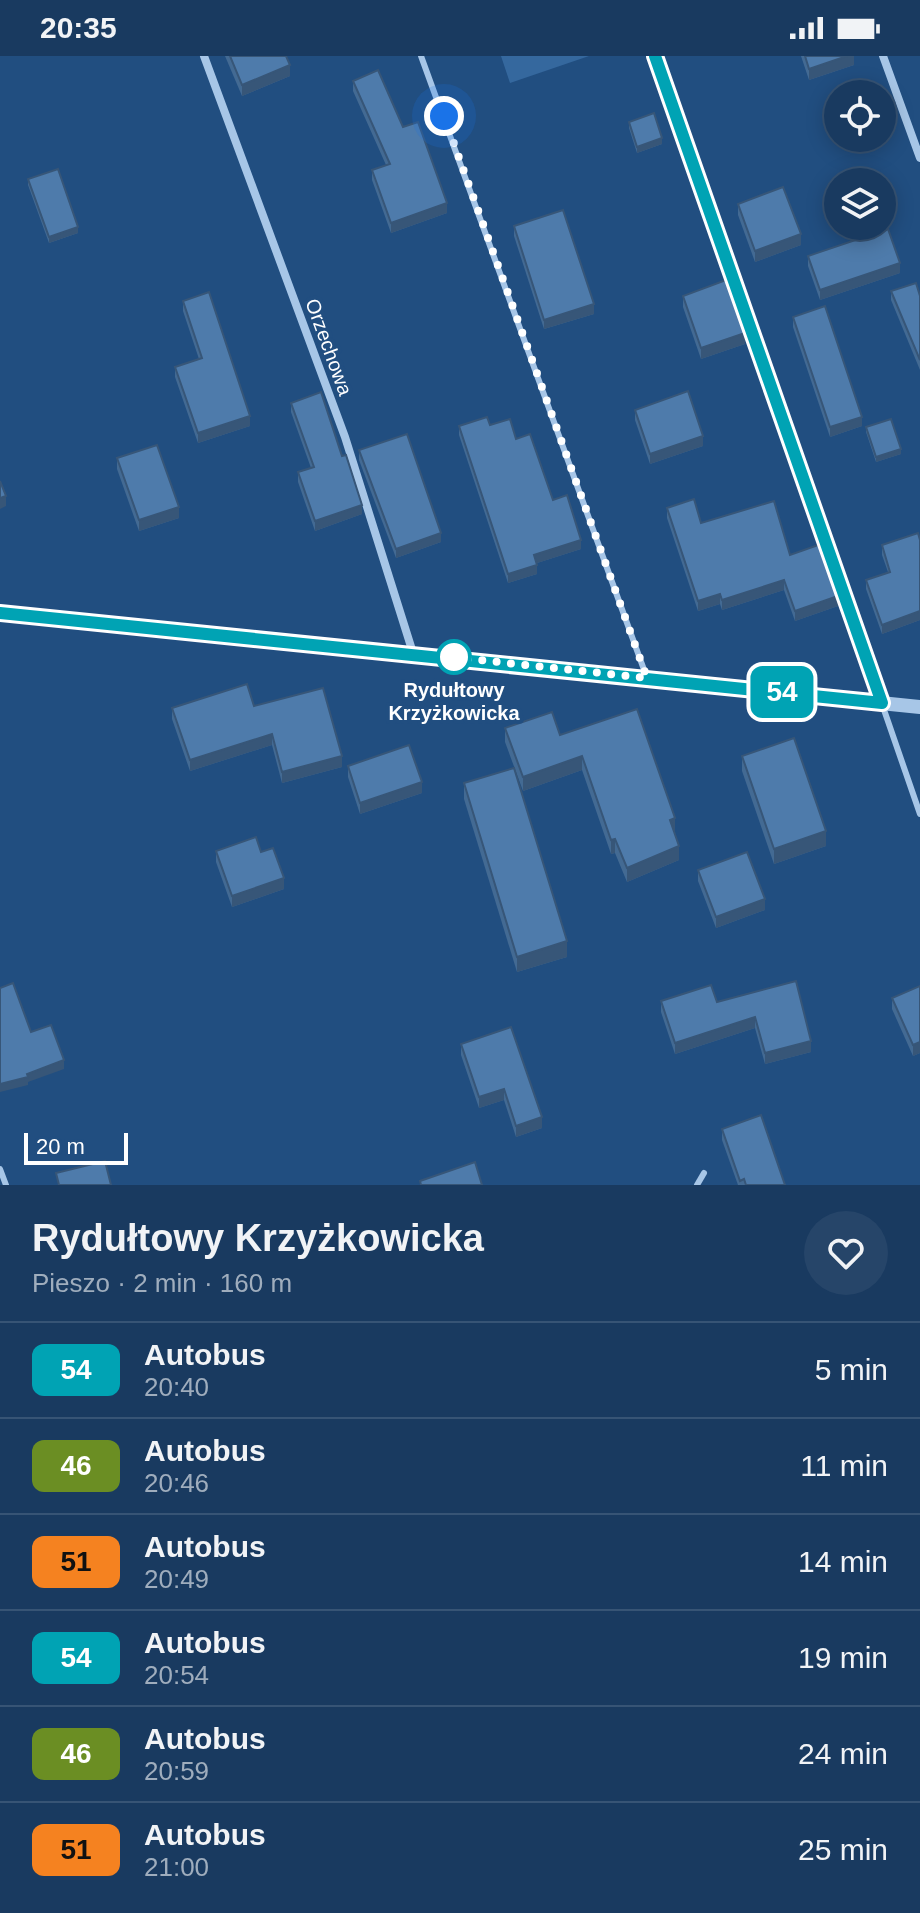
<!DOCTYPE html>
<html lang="pl">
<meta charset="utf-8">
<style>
:root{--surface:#193a60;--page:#264569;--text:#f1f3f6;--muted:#9fadbd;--line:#375475}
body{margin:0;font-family:Arial,sans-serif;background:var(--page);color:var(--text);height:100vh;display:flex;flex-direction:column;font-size:30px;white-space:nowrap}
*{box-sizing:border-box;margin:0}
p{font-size:26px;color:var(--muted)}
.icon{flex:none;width:44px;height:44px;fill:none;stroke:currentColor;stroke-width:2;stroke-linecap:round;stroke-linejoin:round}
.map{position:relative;height:1129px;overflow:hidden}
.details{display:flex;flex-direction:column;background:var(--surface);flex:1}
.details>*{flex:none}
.badge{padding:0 16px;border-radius:12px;font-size:28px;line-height:52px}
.controls{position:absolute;left:824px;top:24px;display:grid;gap:16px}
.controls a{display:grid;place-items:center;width:72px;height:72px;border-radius:50%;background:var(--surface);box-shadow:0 4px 20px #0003,0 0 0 2px var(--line);font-size:40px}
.scale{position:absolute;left:24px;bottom:20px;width:104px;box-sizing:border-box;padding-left:8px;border:4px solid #fff;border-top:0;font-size:22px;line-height:28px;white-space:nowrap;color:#fff;-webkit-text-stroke:6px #214e80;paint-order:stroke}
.you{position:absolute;width:40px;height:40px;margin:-20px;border:6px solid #fff;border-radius:50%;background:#1a73e8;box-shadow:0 0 0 12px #1a73e833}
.map>.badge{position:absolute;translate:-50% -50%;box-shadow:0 0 0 4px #fff}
.round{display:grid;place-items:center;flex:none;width:84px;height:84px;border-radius:42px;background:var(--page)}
.summary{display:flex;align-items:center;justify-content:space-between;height:136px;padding:0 32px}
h1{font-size:38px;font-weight:700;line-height:60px}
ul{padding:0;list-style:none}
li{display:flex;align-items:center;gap:24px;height:96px;padding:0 32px;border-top:2px solid var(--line)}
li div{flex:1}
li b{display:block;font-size:30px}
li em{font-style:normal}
li .badge{min-width:88px;font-weight:700;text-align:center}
.status{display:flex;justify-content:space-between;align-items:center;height:56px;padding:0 40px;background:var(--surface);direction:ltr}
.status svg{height:22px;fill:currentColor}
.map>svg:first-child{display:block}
.green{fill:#35689e}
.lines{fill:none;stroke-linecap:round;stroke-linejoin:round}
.service{stroke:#a7c6e7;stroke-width:6}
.minor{stroke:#a7c6e7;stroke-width:8}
.tertiary{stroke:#a7c6e7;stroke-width:14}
.wall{fill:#436a93}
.shaded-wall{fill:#375678}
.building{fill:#4e7bab;stroke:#375678;stroke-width:2}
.line-casing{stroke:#fff;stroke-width:18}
.line{stroke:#00a3b4;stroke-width:12}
.walk{stroke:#fff;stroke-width:8;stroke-dasharray:0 14.4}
.stop-dot{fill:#fff;stroke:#00a3b4;stroke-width:4}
.labels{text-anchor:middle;stroke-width:8;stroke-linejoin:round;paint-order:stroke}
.street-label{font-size:20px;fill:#fff;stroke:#214e80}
.stop-label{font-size:20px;font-weight:bold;fill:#fff;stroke:#214e80}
</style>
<div class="status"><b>20:35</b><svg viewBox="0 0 49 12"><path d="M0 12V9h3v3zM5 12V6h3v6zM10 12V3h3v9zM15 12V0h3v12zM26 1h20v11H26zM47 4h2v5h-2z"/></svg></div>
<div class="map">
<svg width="920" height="1129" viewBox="0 0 920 1129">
<rect width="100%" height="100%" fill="#214e80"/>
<path class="green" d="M501 0H589L510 27Z"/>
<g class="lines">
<g class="service">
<path d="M421 0 647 622"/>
<path d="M882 648 920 758"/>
<path d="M0 1113 6 1129"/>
<path d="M697 1129 704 1117"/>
</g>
<g class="minor">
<path d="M204 0 345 381 413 597"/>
<path d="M655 0 882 647"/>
<path d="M883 0 920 102"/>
</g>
<path class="tertiary" d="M0 557 920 651"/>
</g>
<g class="wall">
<path d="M225 0H286L290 20 242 40Z"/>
<path d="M801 0H854V9L809 24Z"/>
<path d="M353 25 447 157 391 177 372 124V114L386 109 353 35Z"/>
<path d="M629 66 662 88 637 97 629 72Z"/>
<path d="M28 123 78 177 49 187 28 129Z"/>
<path d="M738 148 801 189 755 206 738 159Z"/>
<path d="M514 170 594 258 544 273 514 180Z"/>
<path d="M808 200 900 217 820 244 808 210Z"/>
<path d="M891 235 920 240V314L891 244Z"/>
<path d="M683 240 745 288 701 303 683 251Z"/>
<path d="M183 245 250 370 198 387 175 321V311L199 303 183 255Z"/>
<path d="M793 261 862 370 830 381 793 271Z"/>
<path d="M291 347 362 458 315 475 298 426V416L311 412 291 356Z"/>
<path d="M635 354 703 390 650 408 635 364Z"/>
<path d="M490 369 516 383 581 493 537 507V518L508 527 459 379V370Z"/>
<path d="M866 371 901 398 876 406 866 376Z"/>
<path d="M359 394 441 486 396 502 359 404Z"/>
<path d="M117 402 179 462 139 475 117 413Z"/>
<path d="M667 452 701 467 790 499 838 550 795 565 784 534 722 554 720 548 698 555 667 462Z"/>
<path d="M920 484V564L882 578 866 533V524L888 516 882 499V489Z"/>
<path d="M254 650 342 711 282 727 272 689 190 715 172 663V652Z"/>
<path d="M505 672 560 679 675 777 679 804 627 826 615 797 611 798 582 714 523 735 505 686Z"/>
<path d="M742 700 826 790 774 808 742 715Z"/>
<path d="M348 710 422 737 360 758 348 721Z"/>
<path d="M464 727 567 901 517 916 464 743Z"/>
<path d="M216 795 261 796 284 833 232 851 216 806Z"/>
<path d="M698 814 765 854 716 872 698 825Z"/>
<path d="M796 925 811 996 765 1008 755 972 675 998 661 956V945L717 946Z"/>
<path d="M920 930V997L913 1000 892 953V942Z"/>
<path d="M461 988 542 1072 516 1081 504 1044 479 1052 461 999Z"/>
<path d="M722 1073 785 1129H738L722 1084Z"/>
</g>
<g class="shaded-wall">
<path d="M847 0H854V9L809 24V13Z"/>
<path d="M290 9V20L242 40V29Z"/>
<path d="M662 82V88L637 97V91Z"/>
<path d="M447 147V157L391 177V167Z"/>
<path d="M78 171V177L49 187V181Z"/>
<path d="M801 178V189L755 206V195Z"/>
<path d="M900 207V217L820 244V234Z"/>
<path d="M594 248V258L544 273V264Z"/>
<path d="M745 277V288L701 303V292Z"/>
<path d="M250 360V370L198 387V377Z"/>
<path d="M862 361V370L830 381V371Z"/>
<path d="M703 380V390L650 408V398Z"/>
<path d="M901 393V398L876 406V401Z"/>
<path d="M6 440V450L0 453V442Z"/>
<path d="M362 449V458L315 475V465Z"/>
<path d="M179 451V462L139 475V464Z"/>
<path d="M441 477V486L396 502V493Z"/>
<path d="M581 484V493L534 508V499Z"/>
<path d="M537 509V518L508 527V518Z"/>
<path d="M784 524V534L722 554V544Z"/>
<path d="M720 538V548L698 555V545Z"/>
<path d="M838 540V550L795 565V555Z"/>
<path d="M920 555V564L882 578V569Z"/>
<path d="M272 678V689L190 715V704Z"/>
<path d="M342 700V711L282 727V716Z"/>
<path d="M582 700V714L523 735V721Z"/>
<path d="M422 726V737L360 758V747Z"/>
<path d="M675 762V777L670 778V764Z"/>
<path d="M826 775V790L774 808V793Z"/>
<path d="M615 783V797L611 798V784Z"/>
<path d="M679 790V804L627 826V812Z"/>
<path d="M284 822V833L232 851V840Z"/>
<path d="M765 843V854L716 872V861Z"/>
<path d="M567 885V901L517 916V901Z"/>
<path d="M755 961V972L675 998V987Z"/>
<path d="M811 985V996L765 1008V997Z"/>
<path d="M920 986V997L913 1000V989Z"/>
<path d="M64 1004V1013L28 1026V1029L0 1036V1028Z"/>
<path d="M504 1033V1044L479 1052V1041Z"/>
<path d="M542 1061V1072L516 1081V1070Z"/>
</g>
<g class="building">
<path d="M230 0H286L290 9 242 29Z"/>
<path d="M805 0H847L809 13Z"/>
<path d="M378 14 403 71 418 66 447 147 391 167 372 114 390 108 353 25Z"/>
<path d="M654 57 662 82 637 91 629 66Z"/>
<path d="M58 113 78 171 49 181 28 123Z"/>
<path d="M783 131 801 178 755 195 738 148Z"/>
<path d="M563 154 594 248 544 264 514 170Z"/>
<path d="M888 173 900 207 820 234 808 200Z"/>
<path d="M726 224 745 277 701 292 683 240Z"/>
<path d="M916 227 920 240V304L891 235Z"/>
<path d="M209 236 250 360 198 377 175 311 202 302 183 245Z"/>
<path d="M825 250 862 361 830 371 793 261Z"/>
<path d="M688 335 703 380 650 398 635 354Z"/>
<path d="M321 336 342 400 346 399 362 449 315 465 298 416 314 411 291 347Z"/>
<path d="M487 361 490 369 510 363 516 383 530 378 553 444 567 439 581 484 534 499 537 509 508 518 459 370Z"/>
<path d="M891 363 901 393 876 401 866 371Z"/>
<path d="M407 378 441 477 396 493 359 394Z"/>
<path d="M157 389 179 451 139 464 117 402Z"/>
<path d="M0 425 6 440 0 442Z"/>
<path d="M694 443 701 467 774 445 790 499 821 488 838 540 795 555 784 524 722 544 720 538 698 545 667 452Z"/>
<path d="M918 477 920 484V555L882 569 866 524 890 516 882 489Z"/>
<path d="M247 628 254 650 323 632 342 700 282 716 272 678 190 704 172 652Z"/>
<path d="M637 653 675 762 670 764 679 790 627 812 615 783 611 784 582 700 523 721 505 672 552 656 560 679Z"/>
<path d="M794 682 826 775 774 793 742 700Z"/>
<path d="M409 689 422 726 360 747 348 710Z"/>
<path d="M514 712 567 885 517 901 464 727Z"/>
<path d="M256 781 261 796 273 792 284 822 232 840 216 795Z"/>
<path d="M747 796 765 843 716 861 698 814Z"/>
<path d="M796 925 811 985 765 997 755 961 675 987 661 945 711 929 717 946Z"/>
<path d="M13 927 31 976 51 969 64 1004 27 1018 28 1021 0 1028V932Z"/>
<path d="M920 930V986L913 989 892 942Z"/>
<path d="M511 971 542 1061 516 1070 504 1033 479 1041 461 988Z"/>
<path d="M761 1059 785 1129H746L744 1123 740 1125 722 1073Z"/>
<path d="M105 1105 111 1129H59L56 1117Z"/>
<path d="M475 1106 482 1129H421L420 1125Z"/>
</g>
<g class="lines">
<g class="line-casing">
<path id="line" d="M0 557 882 647 655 0"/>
</g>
<use href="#line" class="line"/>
<path class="walk" d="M444 60 647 622 442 600 454 601"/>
</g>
<circle class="stop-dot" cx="454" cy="601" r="16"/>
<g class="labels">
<g class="street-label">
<text transform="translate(329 291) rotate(70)" y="7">Orzechowa</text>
</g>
<g class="stop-label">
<text x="454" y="641">Rydułtowy<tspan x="454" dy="23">Krzyżkowicka</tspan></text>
</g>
</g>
</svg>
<div class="controls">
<a><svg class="icon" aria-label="locate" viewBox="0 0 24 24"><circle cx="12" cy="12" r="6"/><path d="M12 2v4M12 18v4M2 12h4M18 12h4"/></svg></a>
<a><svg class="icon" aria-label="layers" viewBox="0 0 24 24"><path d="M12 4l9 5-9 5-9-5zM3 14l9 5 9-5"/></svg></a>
</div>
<div class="scale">20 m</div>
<div class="you" style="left:444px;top:60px"></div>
<b class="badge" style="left:782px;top:636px;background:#00a3b4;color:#fff">54</b>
</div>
<section class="details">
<div class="summary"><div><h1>Rydułtowy Krzyżkowicka</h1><p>Pieszo · 2 min · 160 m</p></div><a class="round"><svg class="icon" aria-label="heart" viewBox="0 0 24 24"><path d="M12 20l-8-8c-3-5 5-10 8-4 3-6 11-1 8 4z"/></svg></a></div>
<ul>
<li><span class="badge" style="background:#00a3b4;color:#fff">54</span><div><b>Autobus</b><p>20:40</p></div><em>5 min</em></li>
<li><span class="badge" style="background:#6b8e23;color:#fff">46</span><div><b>Autobus</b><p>20:46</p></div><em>11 min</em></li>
<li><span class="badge" style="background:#f58220;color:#111">51</span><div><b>Autobus</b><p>20:49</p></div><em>14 min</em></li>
<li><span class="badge" style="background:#00a3b4;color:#fff">54</span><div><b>Autobus</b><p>20:54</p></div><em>19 min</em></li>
<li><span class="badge" style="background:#6b8e23;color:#fff">46</span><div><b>Autobus</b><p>20:59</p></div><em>24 min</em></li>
<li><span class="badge" style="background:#f58220;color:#111">51</span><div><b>Autobus</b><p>21:00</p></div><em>25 min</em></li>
</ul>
</section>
